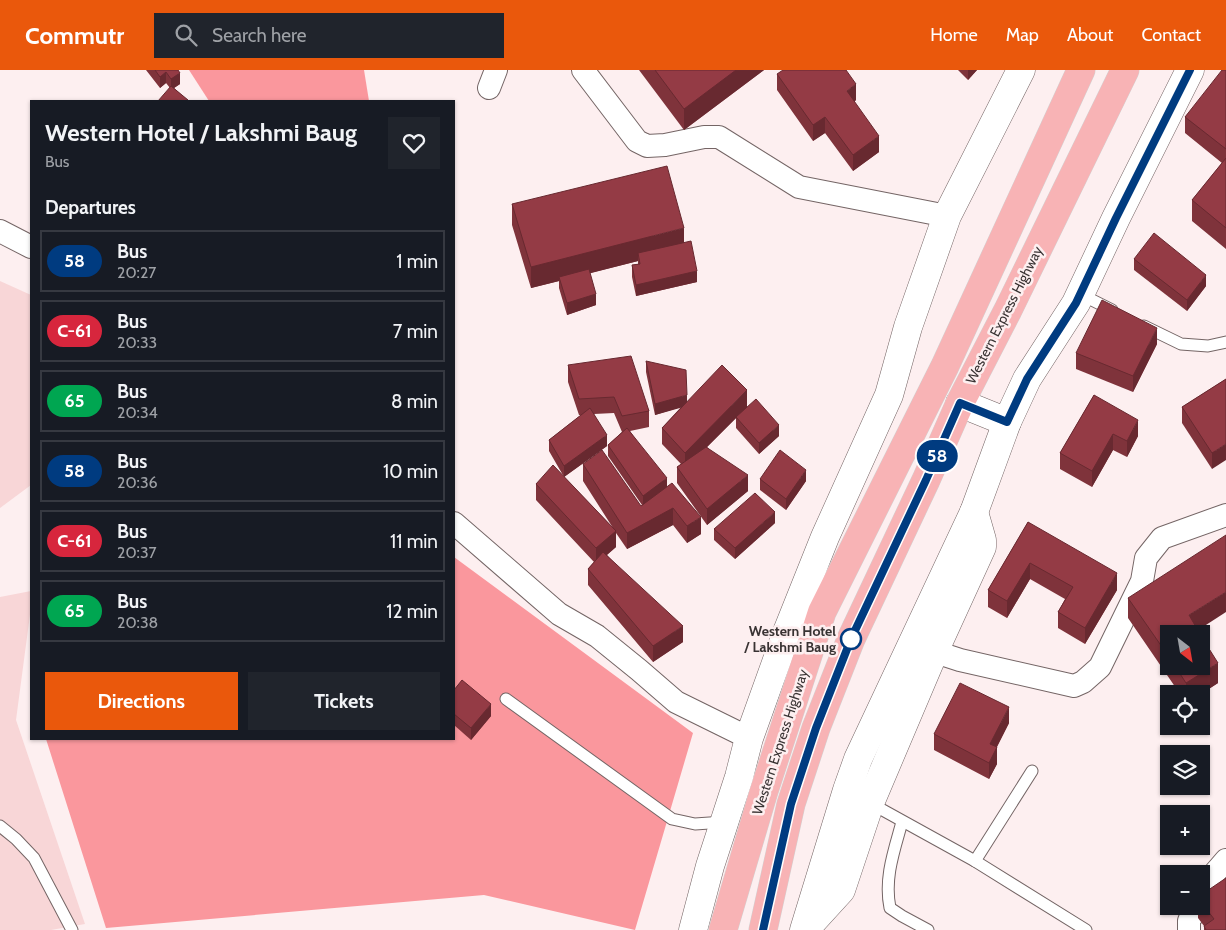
<!DOCTYPE html>
<meta charset="utf-8">
<style>
:root{--surface:#171b24;--page:#20242c;--text:#f1f3f6;--muted:#9ea1a6;--line:#363941;--accent:#ea580c}
body{margin:0;font-family:Cabin,sans-serif;background:var(--page);color:var(--text);height:100vh;display:flex;flex-direction:column;font-size:19px;white-space:nowrap}
*{box-sizing:border-box;margin:0}
p{font-size:16px;color:var(--muted)}
.icon{flex:none;width:28px;height:28px;fill:none;stroke:currentColor;stroke-width:2;stroke-linecap:round;stroke-linejoin:round}
.map{position:relative;flex:1;overflow:hidden}
.panel{position:absolute;left:30px;top:30px;width:425px;height:640px;display:flex;flex-direction:column;background:var(--surface);border-radius:0px;box-shadow:0 1px 4px #0004}
.panel>*{flex:none}
.badge{padding:0 10px;border-radius:16px;font-size:18px;line-height:32px}
.needle{width:32px;rotate:149deg}
.controls{position:absolute;left:1160px;top:555px;display:grid;gap:10px}
.controls a{display:grid;place-items:center;width:50px;height:50px;border-radius:0px;background:var(--surface);box-shadow:0 1px 4px #0004;font-size:25px}
.map>.badge{position:absolute;translate:-50% -50%;box-shadow:0 0 0 2px #fff}
h2{padding:0 15px;font-size:19px;line-height:45px}
.round{display:grid;place-items:center;flex:none;width:52px;height:52px;border-radius:0px;background:var(--page)}
.summary{display:flex;align-items:center;justify-content:space-between;height:85px;padding:0 15px}
h1{font-size:24px;font-weight:700;line-height:38px}
.action{display:flex;gap:10px;margin-top:auto;padding:10px 15px}
.action a{flex:1;height:58px;border-radius:0px;background:var(--accent);color:#fff;font-size:20px;font-weight:700;line-height:58px;text-align:center}
.action a+a{background:var(--page);color:var(--text)}
ul{padding:0;list-style:none}
li{display:flex;align-items:center;gap:15px;height:62px;margin:0 10px 8px;padding:0 5px;border:2px solid var(--line);border-radius:0px}
li div{flex:1}
li b{display:block;font-size:19px}
li em{font-style:normal}
li .badge{min-width:55px;font-weight:700;text-align:center}
header{display:flex;align-items:center;gap:30px;box-sizing:border-box;height:70px;padding:0 25px;background:var(--accent);color:#fff}
header strong{font-size:24px}
nav{display:flex;gap:28px;margin-inline-start:auto;font-size:18px}
.search{width:350px;height:45px;background:var(--page);display:flex;align-items:center;gap:12px;box-sizing:border-box;padding:0 18px;border-radius:0px;color:var(--muted);font-size:19px}
.map>svg:first-child{display:block}
.green{fill:#f8d6d7}
.forest{fill:#fa979d}
.lines{fill:none;stroke-linecap:round;stroke-linejoin:round}
.lane-casing{stroke:#746565;stroke-width:13}
.street-casing{stroke:#746565;stroke-width:24}
.secondary-casing{stroke:#746565;stroke-width:29}
.highway-casing{stroke:#d3d2d2;stroke-width:29}
.lane{stroke:#fff;stroke-width:11}
.street{stroke:#fff;stroke-width:22}
.secondary{stroke:#fff;stroke-width:28}
.highway{stroke:#f8b3b5;stroke-width:28}
.wall{fill:#7f333b;fill-rule:evenodd}
.shaded-wall{fill:#682930}
.building{fill:#943b45;stroke:#682930}
.line-casing{stroke:#fff;stroke-width:11}
.line{stroke:#003b80;stroke-width:8}
.stop-dot{fill:#fff;stroke:#003b80;stroke-width:2.5}
.labels{text-anchor:middle;stroke-width:5;stroke-linejoin:round;paint-order:stroke}
.street-label{font-size:14px;fill:#393333;stroke:#fdeff0}
.stop-label{font-size:14px;font-weight:bold;fill:#393333;stroke:#fdeff0;text-anchor:end}
</style>
<header>
<strong>Commutr</strong>
<div class="search"><svg class="icon" aria-label="search" viewBox="0 0 24 24"><circle cx="10" cy="10" r="6"/><path d="M15 15l6 6"/></svg>Search here</div>
<nav><a>Home</a><a>Map</a><a>About</a><a>Contact</a></nav>
</header>
<div class="map">
<svg width="1226" height="860" viewBox="0 0 1226 860">
<rect width="100%" height="100%" fill="#fdeff0"/>
<g class="green">
<path d="M0 211 31 225V415L0 438Z"/>
<path d="M31 521V537L16 650 85 854 51 860H0V527Z"/>
</g>
<g class="forest">
<path d="M189 0H364L369 31H209Z"/>
<path d="M454 487 693 663 635 860 484 825 106 858 46 669H454Z"/>
</g>
<g class="lines">
<g class="lane-casing">
<g id="lane">
<path d="M1080 224 1112 240"/>
<path d="M1144 256 1181 274 1208 276 1226 272"/>
<path d="M506 629 672 749 695 754 724 752"/>
<path d="M870 733 975 791 1086 860"/>
<path d="M902 752C894 781 884 808 890 838L902 846 928 860"/>
<path d="M0 756 16 769 34 788 72 860"/>
<path d="M975 791 1032 701"/>
</g>
</g>
<g class="street-casing">
<g id="street">
<path d="M583 0 637 71 647 76 665 75 704 67H719L799 117 947 146"/>
<path d="M489 18 496 0"/>
<path d="M0 161 31 177"/>
<path d="M454 453 559 544 597 566 639 600 676 632 749 668"/>
<path d="M917 576 960 590 1074 616 1083 612 1100 597 1142 511 1146 488 1162 468 1226 445"/>
<path d="M1201 819 1226 790"/>
<path d="M1189 860V851L1191 846 1226 822"/>
</g>
</g>
<g class="secondary-casing">
<g id="secondary">
<path d="M960 333 1007 352"/>
<path d="M810 854 841 820 870 733 934 582 982 477V470L974 442"/>
<path d="M693 860 710 796 739 707 749 668 787 562 825 467 889 325 908 257 947 146 1021 0"/>
<path d="M804 860 847 720 858 689 974 442 1007 352 1027 309 1076 233 1116 148 1190 0"/>
</g>
</g>
<g class="highway-casing">
<g id="highway">
<path d="M723 860 764 721 822 542 945 296 1081 0"/>
<path d="M763 860 791 734 816 658 851 569 926 410 960 333 1008 240 1125 0"/>
</g>
</g>
<use href="#lane" class="lane"/>
<use href="#street" class="street"/>
<use href="#secondary" class="secondary"/>
<use href="#highway" class="highway"/>
</g>
<g class="wall">
<path d="M146 0H178L180 14 174 18 188 31 170 18 166 13 160 18Z"/>
<path d="M639 0H764L684 60Z"/>
<path d="M958 0H977L968 10Z"/>
<path d="M1226 0V179L1192 151V130L1222 93 1185 63V47Z"/>
<path d="M777 4 856 30 854 32 879 82 853 101 825 63 813 71 777 20Z"/>
<path d="M512 134 684 173 697 212 636 226 632 207V195L638 194V191L590 203 596 235 567 245 559 218V211L531 218 512 155Z"/>
<path d="M1134 189 1206 216 1187 241 1134 200Z"/>
<path d="M1157 274 1133 322 1076 299V283Z"/>
<path d="M646 291 687 332 747 337 779 366 759 384 736 358V348L707 377 748 421 707 455 677 413V397L681 394 662 374V358L681 337 655 345 646 302Z"/>
<path d="M568 295 649 341V357L630 361 667 417 701 464 687 473 673 455 627 479 616 463V477L607 485 683 572 653 592 588 515V499L594 492 536 430V414L564 407 549 381V370L581 345H579L568 312ZM614 343 622 362 608 375V386L642 435 641 436 583 394V411L613 458 564 407 607 376 594 344Z"/>
<path d="M1226 309 1212 399 1182 353V337Z"/>
<path d="M1094 325 1138 366 1127 387 1113 380 1092 417 1060 399V383Z"/>
<path d="M760 409 806 411 786 440 760 420Z"/>
<path d="M1028 452 1117 520 1085 574 1058 558V542L1065 529 1030 509 1007 548 988 537V520Z"/>
<path d="M775 453 735 489 714 470V459Z"/>
<path d="M1128 528 1169 564V596H1201L1218 613 1201 624H1180L1128 548Z"/>
<path d="M454 620 491 646 471 670 454 655Z"/>
<path d="M1009 653 997 677V694L989 709 934 680V664Z"/>
<path d="M1201 825 1226 860H1204V856L1198 848V836H1201Z"/>
</g>
<g class="shaded-wall">
<path d="M736 0H764L684 60V39Z"/>
<path d="M968 0H977L968 10Z"/>
<path d="M166 2V13L160 18V7Z"/>
<path d="M180 3V14L171 20V9Z"/>
<path d="M856 14V30L847 37V21Z"/>
<path d="M825 47V63L813 71V55Z"/>
<path d="M879 66V82L853 101V85Z"/>
<path d="M684 158V179L638 183V191L560 211 559 207V211L531 218V197Z"/>
<path d="M697 201V212L636 226V215Z"/>
<path d="M1206 205V216L1187 241V230Z"/>
<path d="M596 224V235L567 245V233Z"/>
<path d="M1157 258V274L1133 322V306Z"/>
<path d="M747 320V337L685 399V383Z"/>
<path d="M687 325V336L655 345V334Z"/>
<path d="M1138 350V366L1127 387V371Z"/>
<path d="M779 355V366L759 384V373Z"/>
<path d="M1113 364V380L1092 417V401Z"/>
<path d="M607 365V376L564 407V396Z"/>
<path d="M1226 374V390L1212 399V383Z"/>
<path d="M806 400V411L786 440V429Z"/>
<path d="M748 405V421L707 455V439Z"/>
<path d="M667 408V419L643 437V426Z"/>
<path d="M673 438V455L627 479V463Z"/>
<path d="M775 442V453L735 489V478Z"/>
<path d="M701 447V464L687 473V456Z"/>
<path d="M616 461V477L596 494V478Z"/>
<path d="M1030 493V509L1007 548V531Z"/>
<path d="M1117 503V520L1085 574V558Z"/>
<path d="M1226 522V542L1192 564 1189 545Z"/>
<path d="M683 556V572L653 592V576Z"/>
<path d="M1218 593V613L1201 624H1186V613Z"/>
<path d="M491 634V646L471 670V658Z"/>
<path d="M1009 637V653L990 690V674Z"/>
<path d="M997 677V694L989 709V693Z"/>
</g>
<g class="building">
<path d="M155 0H178L180 3 171 9 166 2 160 7Z"/>
<path d="M655 0H736L684 39Z"/>
<path d="M783 0H846L856 14 847 21 879 66 853 85 825 47 813 55 777 4Z"/>
<path d="M1222 0H1226V79L1185 47Z"/>
<path d="M171 16 188 30 186 31H158Z"/>
<path d="M1226 88V158L1192 130Z"/>
<path d="M667 96 684 158 531 197 512 134Z"/>
<path d="M1154 163 1206 205 1187 230 1134 189Z"/>
<path d="M691 171 697 201 636 215 632 195 640 194 638 183Z"/>
<path d="M589 199 596 224 567 233 559 207Z"/>
<path d="M1102 230 1157 258 1133 306 1076 283Z"/>
<path d="M631 286 649 341 622 346 614 327 579 329 568 295Z"/>
<path d="M646 291 686 300 687 325 655 334Z"/>
<path d="M722 295 747 320 685 383 662 358Z"/>
<path d="M1226 309V374L1212 383 1182 337Z"/>
<path d="M1094 325 1138 350 1127 371 1113 364 1092 401 1060 383Z"/>
<path d="M756 329 779 355 759 373 736 347Z"/>
<path d="M590 338 607 365 564 396 549 370Z"/>
<path d="M627 358 667 408 643 426 608 375Z"/>
<path d="M706 377 748 405 707 439 677 397Z"/>
<path d="M602 380 641 436 672 413 701 447 687 456 673 438 627 463 583 394Z"/>
<path d="M780 380 806 400 786 429 760 409Z"/>
<path d="M553 395 616 461 596 478 536 414Z"/>
<path d="M755 423 775 442 735 478 714 459Z"/>
<path d="M1028 452 1117 503 1085 558 1058 542 1073 517 1030 493 1007 531 988 520Z"/>
<path d="M1226 465V522L1189 545 1200 564H1169V587L1128 528Z"/>
<path d="M603 482 683 556 653 576 588 499Z"/>
<path d="M1201 566 1218 593 1186 613 1175 596H1201Z"/>
<path d="M462 610 491 634 471 658 454 644V620Z"/>
<path d="M960 613 1009 637 990 674 997 677 989 693 934 664Z"/>
<path d="M1226 808V860H1206L1204 856 1214 849 1201 832V825Z"/>
</g>
<g class="lines">
<g class="line-casing">
<path id="line" d="M763 860 791 734 816 658 851 569 926 410 960 333 1007 352 1027 309 1076 233 1116 148 1190 0"/>
</g>
<use href="#line" class="line"/>
</g>
<circle class="stop-dot" cx="851" cy="569" r="10"/>
<g class="labels">
<g class="street-label">
<text transform="translate(1004 245) rotate(-63)" y="5">Western Express Highway</text>
<text transform="translate(780 672) rotate(-72)" y="5">Western Express Highway</text>
</g>
<g class="stop-label">
<text x="836" y="566">Western Hotel<tspan x="836" dy="16">/ Lakshmi Baug</tspan></text>
</g>
</g>
</svg>
<div class="controls">
<a><svg class="needle" viewBox="-14 -14 28 28"><path d="M0-13l5 13h-10z" fill="#e53935"/><path d="M0 13l5-13h-10z" fill="#9ea1a6"/></svg></a>
<a><svg class="icon" aria-label="locate" viewBox="0 0 24 24"><circle cx="12" cy="12" r="6"/><path d="M12 2v4M12 18v4M2 12h4M18 12h4"/></svg></a>
<a><svg class="icon" aria-label="layers" viewBox="0 0 24 24"><path d="M12 4l9 5-9 5-9-5zM3 14l9 5 9-5"/></svg></a>
<a>+</a>
<a>−</a>
</div>
<b class="badge" style="left:937px;top:386px;background:#003b80;color:#fff">58</b>
<section class="panel">
<div class="summary"><div><h1>Western Hotel / Lakshmi Baug</h1><p>Bus</p></div><a class="round"><svg class="icon" aria-label="heart" viewBox="0 0 24 24"><path d="M12 20l-8-8c-3-5 5-10 8-4 3-6 11-1 8 4z"/></svg></a></div>
<h2>Departures</h2>
<ul>
<li><span class="badge" style="background:#003b80;color:#fff">58</span><div><b>Bus</b><p>20:27</p></div><em>1 min</em></li>
<li><span class="badge" style="background:#d7263d;color:#fff">C-61</span><div><b>Bus</b><p>20:33</p></div><em>7 min</em></li>
<li><span class="badge" style="background:#00a651;color:#fff">65</span><div><b>Bus</b><p>20:34</p></div><em>8 min</em></li>
<li><span class="badge" style="background:#003b80;color:#fff">58</span><div><b>Bus</b><p>20:36</p></div><em>10 min</em></li>
<li><span class="badge" style="background:#d7263d;color:#fff">C-61</span><div><b>Bus</b><p>20:37</p></div><em>11 min</em></li>
<li><span class="badge" style="background:#00a651;color:#fff">65</span><div><b>Bus</b><p>20:38</p></div><em>12 min</em></li>
</ul>
<div class="action"><a>Directions</a><a>Tickets</a></div>
</section>
</div>
